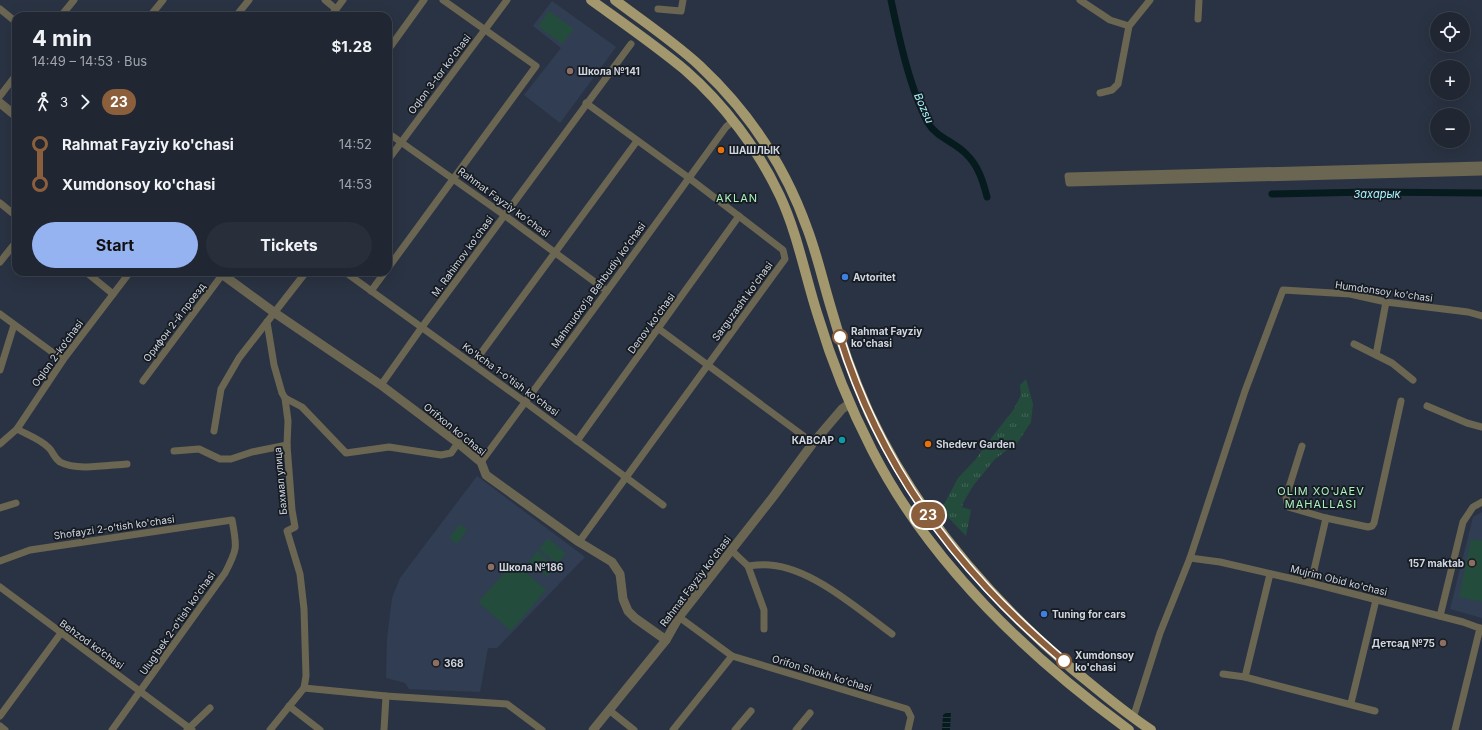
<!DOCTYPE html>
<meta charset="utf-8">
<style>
:root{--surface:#202632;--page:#282e3a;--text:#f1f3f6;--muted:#a2a5ac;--line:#3d434d;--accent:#95b2f1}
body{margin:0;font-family:Inter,sans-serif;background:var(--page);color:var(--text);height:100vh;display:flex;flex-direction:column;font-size:15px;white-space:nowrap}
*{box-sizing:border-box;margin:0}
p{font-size:13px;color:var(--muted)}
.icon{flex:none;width:22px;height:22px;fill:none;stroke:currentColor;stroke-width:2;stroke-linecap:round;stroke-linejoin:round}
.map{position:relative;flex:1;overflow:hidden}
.drawer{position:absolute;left:12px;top:12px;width:380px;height:264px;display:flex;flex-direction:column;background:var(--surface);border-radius:12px;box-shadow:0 4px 16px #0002,0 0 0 1px var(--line)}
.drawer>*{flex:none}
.badge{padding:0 8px;border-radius:13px;font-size:14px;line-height:26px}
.controls{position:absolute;left:1430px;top:12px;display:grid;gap:8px}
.controls a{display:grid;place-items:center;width:40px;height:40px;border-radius:50%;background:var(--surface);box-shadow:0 4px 16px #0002,0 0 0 1px var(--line);font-size:20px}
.map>.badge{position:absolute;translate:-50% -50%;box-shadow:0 0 0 2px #fff}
.legs{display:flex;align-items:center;gap:6px;height:44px;padding:0 20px;font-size:13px}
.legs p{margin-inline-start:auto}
.summary{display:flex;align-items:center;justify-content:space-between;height:68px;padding:0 20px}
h1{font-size:22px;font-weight:700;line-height:30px}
.cta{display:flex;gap:8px;margin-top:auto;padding:8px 20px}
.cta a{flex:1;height:46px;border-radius:24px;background:var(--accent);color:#111;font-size:16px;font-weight:700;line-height:46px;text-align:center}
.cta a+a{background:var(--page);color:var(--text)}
ul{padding:0 20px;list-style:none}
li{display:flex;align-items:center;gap:14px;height:40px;font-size:15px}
li i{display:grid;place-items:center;width:6px;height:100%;margin:0 5px;background:currentColor}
li i::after{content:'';width:10px;height:10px;margin:-5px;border:3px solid;border-radius:50%;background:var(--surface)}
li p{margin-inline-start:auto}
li:first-child i{background:linear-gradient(#0000 50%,currentColor 0)}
li:last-child i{background:linear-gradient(currentColor 50%,#0000 0)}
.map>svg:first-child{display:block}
.built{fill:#313d53}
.grass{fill:url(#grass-tufts)}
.pitch{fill:#244c3c}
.water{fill:url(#water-rules)}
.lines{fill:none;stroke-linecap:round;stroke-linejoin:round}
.canal{stroke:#061b1e;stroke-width:7}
.minor{stroke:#6b6652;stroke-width:7}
.tertiary{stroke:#6b6652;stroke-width:9}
.primary{stroke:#a3976e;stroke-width:10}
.line-1-casing{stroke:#fff;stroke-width:9}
.line-1{stroke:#8b5e3c;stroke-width:6}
.education-dot{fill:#8d6e63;stroke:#161b22;stroke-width:1.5}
.food-dot{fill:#e8710a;stroke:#161b22;stroke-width:1.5}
.shop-dot{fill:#3f7fe0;stroke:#161b22;stroke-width:1.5}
.stop-1-dot{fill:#fff;stroke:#8b5e3c;stroke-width:2}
.culture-dot{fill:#0f9aa8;stroke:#161b22;stroke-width:1.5}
.labels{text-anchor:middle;stroke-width:3.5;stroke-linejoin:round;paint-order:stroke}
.poi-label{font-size:10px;font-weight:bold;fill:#d0d6e0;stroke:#161b22;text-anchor:start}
.street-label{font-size:10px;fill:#d0d6e0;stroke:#161b22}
.stop-label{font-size:10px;font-weight:bold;fill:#d0d6e0;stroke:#161b22;text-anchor:start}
.water-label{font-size:11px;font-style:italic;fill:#a4f4ff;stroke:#161b22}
.neighbourhood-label{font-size:11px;letter-spacing:1px;fill:#abf2be;stroke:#161b22}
</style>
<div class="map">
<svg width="1482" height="730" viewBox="0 0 1482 730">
<defs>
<pattern id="grass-tufts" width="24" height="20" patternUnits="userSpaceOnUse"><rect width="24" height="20" fill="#244c3c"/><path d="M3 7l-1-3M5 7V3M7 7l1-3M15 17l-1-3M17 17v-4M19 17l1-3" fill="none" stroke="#436558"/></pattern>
<pattern id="water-rules" width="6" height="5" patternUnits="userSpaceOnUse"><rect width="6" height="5" fill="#061b1e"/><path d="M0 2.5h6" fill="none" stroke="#293b3e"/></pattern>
</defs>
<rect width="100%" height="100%" fill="#2a3343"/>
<g class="built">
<path d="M552 1 616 47 560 123 524 95 561 48 533 26Z"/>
<path d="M477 476 585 557 497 648H488L480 692 409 689 405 683 386 678 387 638 392 598 400 578Z"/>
<path d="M1482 512V618L1450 609 1473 517Z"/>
</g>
<path class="grass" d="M1026 379 1033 404 1031 422 1018 442 995 459 973 486 963 503 962 507 971 510 966 536 941 510 958 478 976 459 982 450 1014 409 1021 395 1020 385Z"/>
<g class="pitch">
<path d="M549 11 574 29 562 44 538 26Z"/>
<path d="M460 524 467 530 457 544 449 538Z"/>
<path d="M548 538 566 553 557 564 539 549Z"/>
<path d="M1471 539 1482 541V602L1459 597Z"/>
<path d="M537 551 555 566 547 576 529 562Z"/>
<path d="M514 562 546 590 511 631 478 602Z"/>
</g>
<path class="water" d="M947 712 951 713 950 730H942L943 715Z"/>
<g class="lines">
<g class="canal">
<path d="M891 0C899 38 910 89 928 123 937 138 955 142 966 154 978 165 983 181 987 197"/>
<path d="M1272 194 1369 192 1482 193"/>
</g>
<g class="minor">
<path d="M325 0 336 9"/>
<path d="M1080 0 1110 20 1129 26"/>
<path d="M0 9 16 22"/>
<path d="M658 9 681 11 683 0"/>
<path d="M61 16 74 0"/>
<path d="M150 16 163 0"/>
<path d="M236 16 249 0"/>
<path d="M331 16 343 0"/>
<path d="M1198 19 1199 0"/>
<path d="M388 50 424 0"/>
<path d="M1100 93 1112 90 1118 84 1129 26 1150 0"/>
<path d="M0 96 16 75"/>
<path d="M388 133 504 215 607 291"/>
<path d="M388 160 507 0"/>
<path d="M1482 165 1068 176 1069 183 1482 172"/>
<path d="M0 203 16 216"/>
<path d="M0 262 16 242"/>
<path d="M388 268 536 66 443 0"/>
<path d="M86 272 113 294"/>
<path d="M345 272 525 402 663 505"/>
<path d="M371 291 385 272"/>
<path d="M0 314 63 360"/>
<path d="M267 322 274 365 282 393 285 398 302 407 346 453 389 447 441 455 451 453 458 443"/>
<path d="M659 329 813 443"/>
<path d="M1354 344 1392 363 1413 380"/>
<path d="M1376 355 1386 302"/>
<path d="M473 364 637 141"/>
<path d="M0 370 14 325"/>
<path d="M143 381 222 275"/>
<path d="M381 385 422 327 631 44"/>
<path d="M1427 406 1467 423 1482 427"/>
<path d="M17 429C26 434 42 440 49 448 53 452 54 458 60 462 76 471 109 465 127 464"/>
<path d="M214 431 221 389 239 358 306 272"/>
<path d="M577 441 739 216"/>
<path d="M0 444 17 429 63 360 130 272"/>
<path d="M1302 446 1286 497 1288 507 1326 518 1368 527 1372 526 1374 523 1401 401"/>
<path d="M174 451 199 449 220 459H231L252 452 287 445"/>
<path d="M481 462 607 291 726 127 733 121"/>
<path d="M0 508 16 503"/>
<path d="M579 542 785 259 783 250 689 178 586 103"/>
<path d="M731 550 748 566C755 565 763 564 770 565 812 568 859 610 892 634"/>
<path d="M1190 558 1220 562 1311 583 1463 622 1482 629"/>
<path d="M0 561 30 550 232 520C237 547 238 548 225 573L112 730"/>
<path d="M748 566 764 610V629"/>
<path d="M1311 583 1326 518"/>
<path d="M0 587 192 730"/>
<path d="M1440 616 1463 522 1473 507 1482 502"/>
<path d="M679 617 732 656 907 709 911 717 908 730"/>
<path d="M1223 674 1245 677 1375 711"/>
<path d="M1245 677 1270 574"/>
<path d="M304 688 386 696 507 704 542 730"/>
<path d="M1351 703 1376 600"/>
<path d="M289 706 320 730"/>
<path d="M609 710 634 730"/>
<path d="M0 716 61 633"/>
<path d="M1133 718 1160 633 1190 558 1245 391 1283 290 1350 294 1386 302 1468 312 1482 316"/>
<path d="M0 726 5 730"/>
<path d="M187 730 210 708"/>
<path d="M270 730 304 688 306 676 304 609 300 574 287 531 295 527 292 510 287 445 288 421 285 398"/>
<path d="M384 730 386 696"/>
<path d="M673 730 732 656"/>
<path d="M735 730 751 711"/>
<path d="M796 730 810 713"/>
<path d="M1455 730 1480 628"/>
</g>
<g class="tertiary">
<path d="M0 103 16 116"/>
<path d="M219 272 275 313 381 385 458 443 481 462 486 475 579 542 612 562 620 574 623 599 628 611 635 618 666 640"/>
<path d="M593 730 666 640 679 617 773 497 813 443 842 409 849 404"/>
</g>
<g class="primary">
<path d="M591 0C623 23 655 45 685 70 724 104 758 149 780 196 798 235 805 276 818 316 832 363 850 407 872 450 929 562 1029 657 1129 730"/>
<path d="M615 0C644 22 674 42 700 66 748 111 785 166 807 228 817 254 823 282 831 308 841 344 854 379 869 413 916 513 987 596 1070 667 1097 689 1122 711 1151 730"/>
</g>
</g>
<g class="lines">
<g class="line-1-casing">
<path id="line-1" d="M840 337C869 431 920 516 987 588 1011 614 1037 638 1064 661"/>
</g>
<use href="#line-1" class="line-1"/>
</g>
<g class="education-dot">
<circle cx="570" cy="71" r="4"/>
<circle cx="1472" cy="563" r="4"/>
<circle cx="491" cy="567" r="4"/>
<circle cx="1443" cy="643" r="4"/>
<circle cx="436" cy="663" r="4"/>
</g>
<g class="food-dot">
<circle cx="721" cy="150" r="4"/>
<circle cx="928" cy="444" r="4"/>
</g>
<g class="shop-dot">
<circle cx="845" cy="277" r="4"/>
<circle cx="1044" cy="614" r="4"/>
</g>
<g class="stop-1-dot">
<circle cx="840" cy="337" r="7"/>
<circle cx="1064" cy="661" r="7"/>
</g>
<circle class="culture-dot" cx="842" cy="440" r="4"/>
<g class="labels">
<g class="poi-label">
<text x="578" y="75">Школа №141</text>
<text x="729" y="154">ШАШЛЫК</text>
<text x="853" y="281">Avtoritet</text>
<text x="834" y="444" text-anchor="end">КАВСАР</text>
<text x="936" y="448">Shedevr Garden</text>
<text x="1464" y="567" text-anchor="end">157 maktab</text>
<text x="499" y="571">Школа №186</text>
<text x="1052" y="618">Tuning for cars</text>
<text x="1435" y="647" text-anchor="end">Детсад №75</text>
<text x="444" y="667">368</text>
</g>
<g class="street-label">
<text transform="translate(439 74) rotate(-53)" y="4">Oqlon 3-tor ko'chasi</text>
<text transform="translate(504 202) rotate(36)" y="4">Rahmat Fayziy koʻchasi</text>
<text transform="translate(462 256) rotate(-54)" y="4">M. Rahimov ko'chasi</text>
<text transform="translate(598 285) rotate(-54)" y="4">Mahmudxoʻja Behbudiy koʻchasi</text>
<text transform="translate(1384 291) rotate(8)" y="4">Humdonsoy ko'chasi</text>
<text transform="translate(742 301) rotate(-54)" y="4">Sarguzasht ko'chasi</text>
<text transform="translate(174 322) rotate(-53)" y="4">Орифон 2-й проезд</text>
<text transform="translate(651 323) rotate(-54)" y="4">Denov ko'chasi</text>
<text transform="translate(57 353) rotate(-54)" y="4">Oqlon 2-ko‘chasi</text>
<text transform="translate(511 379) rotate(36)" y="4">Ko'kcha 1-o'tish ko'chasi</text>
<text transform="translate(455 429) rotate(39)" y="4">Orifxon koʻchasi</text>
<text transform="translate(280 481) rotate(-95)" y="4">Бахмал улица</text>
<text transform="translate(114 527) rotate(-8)" y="4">Shofayzi 2-o'tish ko'chasi</text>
<text transform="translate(1339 580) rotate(14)" y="4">Mujrim Obid ko'chasi</text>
<text transform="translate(695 581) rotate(-53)" y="4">Rahmat Fayziy koʻchasi</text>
<text transform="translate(177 623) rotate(-55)" y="4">Ulug'bek 2-o'tish ko'chasi</text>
<text transform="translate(92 644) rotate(36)" y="4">Behzod ko‘chasi</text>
<text transform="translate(822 673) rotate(17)" y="4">Orifon Shokh koʻchasi</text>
</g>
<g class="stop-label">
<text x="851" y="335">Rahmat Fayziy<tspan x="851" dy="12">ko'chasi</tspan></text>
<text x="1075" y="659">Xumdonsoy<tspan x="1075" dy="12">ko'chasi</tspan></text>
</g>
<g class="water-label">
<text transform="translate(924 108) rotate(66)" y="4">Bozsu</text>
<text x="1377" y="198">Захарык</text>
</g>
<g class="neighbourhood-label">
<text x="737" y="202">AKLAN</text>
<text x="1321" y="495">OLIM XO'JAEV<tspan x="1321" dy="13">MAHALLASI</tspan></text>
</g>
</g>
</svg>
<div class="controls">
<a><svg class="icon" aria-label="locate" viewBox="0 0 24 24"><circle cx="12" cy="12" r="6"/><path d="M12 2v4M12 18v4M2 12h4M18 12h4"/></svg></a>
<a>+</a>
<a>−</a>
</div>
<b class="badge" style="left:928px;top:515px;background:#8b5e3c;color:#fff">23</b>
<section class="drawer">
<div class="summary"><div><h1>4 min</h1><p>14:49 – 14:53 · Bus</p></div><b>$1.28</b></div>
<div class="legs"><svg class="icon" aria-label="walk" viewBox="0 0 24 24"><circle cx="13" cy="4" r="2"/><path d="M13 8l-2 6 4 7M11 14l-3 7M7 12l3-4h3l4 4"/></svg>3<svg class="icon" aria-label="forward" viewBox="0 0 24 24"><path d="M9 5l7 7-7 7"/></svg><b class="badge" style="background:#8b5e3c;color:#fff">23</b></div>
<ul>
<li><i style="color:#8b5e3c"></i><b>Rahmat Fayziy ko'chasi</b><p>14:52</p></li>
<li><i style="color:#8b5e3c"></i><b>Xumdonsoy ko'chasi</b><p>14:53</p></li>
</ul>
<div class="cta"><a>Start</a><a>Tickets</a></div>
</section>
</div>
